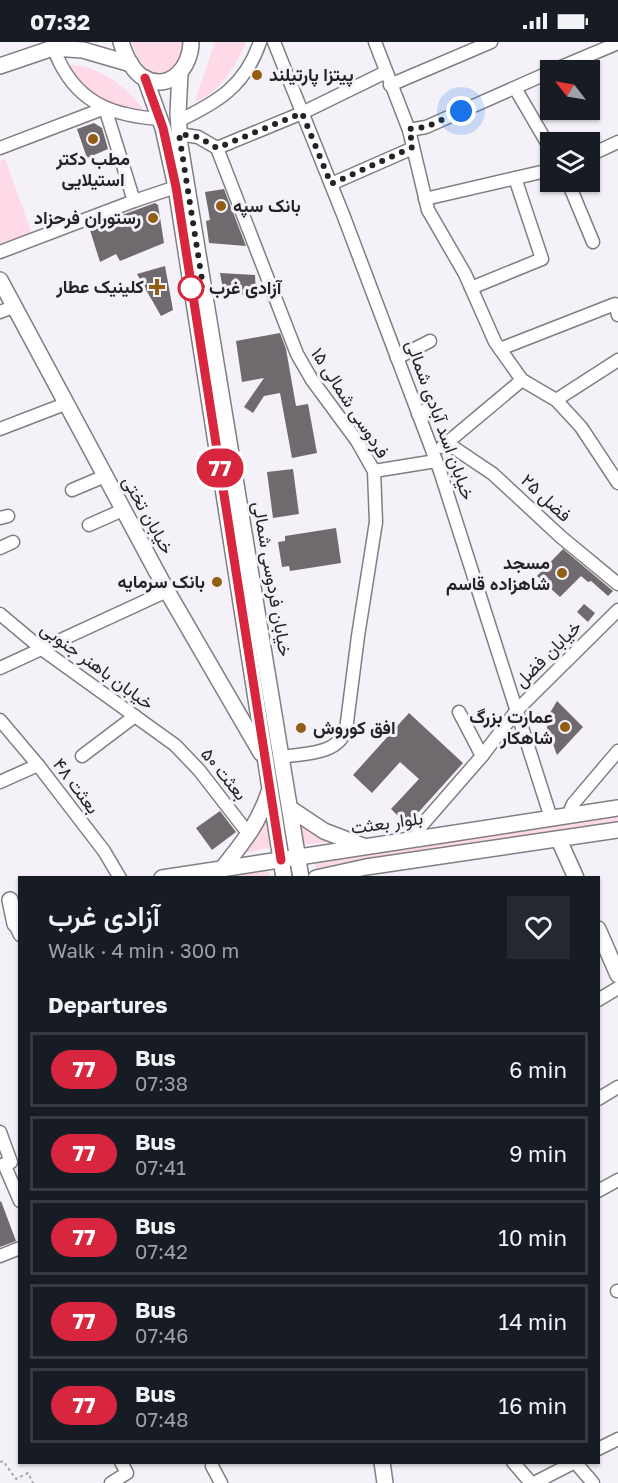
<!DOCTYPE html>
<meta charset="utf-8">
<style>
:root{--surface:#171b24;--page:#242831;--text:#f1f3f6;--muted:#9ea1a6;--line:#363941}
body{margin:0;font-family:"Golos Text",Vazirmatn,sans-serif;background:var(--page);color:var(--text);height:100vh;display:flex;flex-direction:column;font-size:22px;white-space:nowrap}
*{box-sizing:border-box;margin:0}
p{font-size:20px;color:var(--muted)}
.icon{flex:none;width:33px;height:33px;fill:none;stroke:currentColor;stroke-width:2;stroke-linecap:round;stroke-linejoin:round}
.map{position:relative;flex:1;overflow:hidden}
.drawer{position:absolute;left:18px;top:834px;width:582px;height:588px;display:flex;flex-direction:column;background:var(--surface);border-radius:0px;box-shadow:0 2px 4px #0004}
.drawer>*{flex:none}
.badge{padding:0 12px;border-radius:20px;font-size:21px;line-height:39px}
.needle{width:39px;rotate:301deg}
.controls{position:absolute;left:540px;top:18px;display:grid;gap:12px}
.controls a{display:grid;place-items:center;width:60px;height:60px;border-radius:0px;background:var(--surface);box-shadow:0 2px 4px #0004;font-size:30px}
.you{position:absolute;width:30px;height:30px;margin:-15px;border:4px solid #fff;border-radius:50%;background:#1a73e8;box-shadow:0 0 0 9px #1a73e833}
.map>.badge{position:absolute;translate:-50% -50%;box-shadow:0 0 0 3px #fff}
h2{padding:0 30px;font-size:22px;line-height:54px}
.round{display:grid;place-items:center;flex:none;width:63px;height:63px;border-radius:0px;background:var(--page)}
.headline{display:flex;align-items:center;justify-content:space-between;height:102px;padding:0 30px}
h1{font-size:28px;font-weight:600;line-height:45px}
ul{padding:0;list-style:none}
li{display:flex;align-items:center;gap:18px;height:75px;margin:0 12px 9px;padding:0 18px;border:3px solid var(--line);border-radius:0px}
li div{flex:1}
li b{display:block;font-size:22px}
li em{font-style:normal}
li .badge{min-width:66px;font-weight:700;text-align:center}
.status{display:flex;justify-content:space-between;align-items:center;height:42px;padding:0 30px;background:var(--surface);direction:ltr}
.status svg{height:16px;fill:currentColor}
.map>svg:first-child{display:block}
.green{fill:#fed9e7}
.building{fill:#6f6a6e}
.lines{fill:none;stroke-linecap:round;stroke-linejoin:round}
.minor-casing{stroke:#807e83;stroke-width:15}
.major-casing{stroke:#807e83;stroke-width:18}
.path{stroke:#aaa8ad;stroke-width:2;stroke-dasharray:3 3;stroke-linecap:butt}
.minor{stroke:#fff;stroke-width:12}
.major{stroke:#fff;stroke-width:15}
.line-casing{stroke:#fff;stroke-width:14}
.line{stroke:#d7263d;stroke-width:9}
.walk{stroke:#242325;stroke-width:6;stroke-dasharray:0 10.8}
.poi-dot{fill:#935d13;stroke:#f4f1f8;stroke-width:2}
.stop-dot{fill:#fff;stroke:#d7263d;stroke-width:3}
.labels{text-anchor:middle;stroke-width:6;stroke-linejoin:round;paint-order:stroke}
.poi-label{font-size:18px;font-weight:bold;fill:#242325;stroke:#f4f1f8;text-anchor:end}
.stop-label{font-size:18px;font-weight:bold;fill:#242325;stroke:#f4f1f8;text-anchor:start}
.street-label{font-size:18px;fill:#242325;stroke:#f4f1f8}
</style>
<div class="status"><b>07:32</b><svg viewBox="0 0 49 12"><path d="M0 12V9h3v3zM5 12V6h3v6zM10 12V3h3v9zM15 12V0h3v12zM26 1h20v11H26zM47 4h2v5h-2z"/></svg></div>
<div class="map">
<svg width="618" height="1441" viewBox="0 0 618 1441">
<rect width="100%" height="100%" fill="#f4f1f8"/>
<g class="green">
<path d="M132 0H185L181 22 162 35C143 29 138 19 132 0Z"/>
<path d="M215 0H246C237 22 219 52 195 59Z"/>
<path d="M69 23C96 21 132 48 144 70 108 64 89 56 69 23Z"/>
<path d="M5 117 32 192 0 203V119Z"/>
<path d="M267 772 273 805 238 812Z"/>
<path d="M618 773V779L316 827 315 821Z"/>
<path d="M298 779 339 798 302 803Z"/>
<path d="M268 828 270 834 221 835Z"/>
</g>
<g class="building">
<path d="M94 81 102 86 108 107 87 116 77 87Z"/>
<path d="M224 147 246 204 209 201 206 179 210 178 205 150Z"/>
<path d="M155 161 158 163 164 201 120 219 116 212 100 220 89 185Z"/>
<path d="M165 224 173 268 161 274 137 232Z"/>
<path d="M220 231 255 233 256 253 224 252Z"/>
<path d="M280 291 286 307 296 364 308 362 317 411 292 416 280 351 264 354 253 371 244 365 264 336 242 340 236 299Z"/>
<path d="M293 427 299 472 273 476 267 430Z"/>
<path d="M336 486 341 521 290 529 289 524 282 525 278 500 285 499V494Z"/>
<path d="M563 507 613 549 608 554 591 539 588 540 581 534 583 532 560 555 537 534Z"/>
<path d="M584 562 595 571 588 580 577 570Z"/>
<path d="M557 659 583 685 557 713 547 686V676Z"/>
<path d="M409 671 463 721 407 783 391 767 419 737 400 720 372 751 353 733Z"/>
<path d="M220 769 236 790 212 808 196 786Z"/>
<path d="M1 1159 16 1199 0 1205V1160Z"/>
</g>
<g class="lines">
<g class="minor-casing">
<g id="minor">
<path d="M52 0C53 8 57 14 60 21 81 63 116 74 160 77"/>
<path d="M274 0 344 175 440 429 551 776"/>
<path d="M375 0 409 88 428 168 465 232 495 300 522 338 556 358 581 385 618 441"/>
<path d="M554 28 618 1"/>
<path d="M390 43 491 0"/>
<path d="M515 46 550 106"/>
<path d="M178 79C218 60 245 44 260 0"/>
<path d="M409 88 426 85 550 30"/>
<path d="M179 92 198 95 217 106 297 312 312 338 357 399 374 429 376 480 358 594 346 688C337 713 305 711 282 715"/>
<path d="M0 106 105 66 134 159"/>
<path d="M217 106 302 71 386 30"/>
<path d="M590 113 618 100"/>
<path d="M568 140 593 200"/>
<path d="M331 142 413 106"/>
<path d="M425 157 550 128"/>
<path d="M0 210 134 159 176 145"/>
<path d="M471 246 542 217 515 136"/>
<path d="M0 270 13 265"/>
<path d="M500 307 615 262 618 273"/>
<path d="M397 316 430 299"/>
<path d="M556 358 618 318"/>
<path d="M418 372 430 366"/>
<path d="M0 387 65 362"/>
<path d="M447 401 493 432 561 495 618 542"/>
<path d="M442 405 522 338"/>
<path d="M374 429 436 419"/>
<path d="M72 448 105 434"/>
<path d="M0 476 8 474"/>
<path d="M89 483 123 468"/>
<path d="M0 506 13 500"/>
<path d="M0 572 43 608 175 703 199 728 244 786"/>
<path d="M0 626 167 549"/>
<path d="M459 670 482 714"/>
<path d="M0 678 38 723 104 809 120 836"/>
<path d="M82 714 135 674"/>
<path d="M0 740 38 723"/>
<path d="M568 774 573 762 618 709"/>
<path d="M416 796 421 784 482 714 517 668 618 568"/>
<path d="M15 882 20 893"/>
<path d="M598 958 618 946"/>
<path d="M598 1057 618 1045"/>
<path d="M0 1090 11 1120"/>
<path d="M4 1122 20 1159"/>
<path d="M598 1149 618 1138"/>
<path d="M0 1214 20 1206"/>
<path d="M617 1249H618"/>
<path d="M598 1407 618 1397"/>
<path d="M513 1420 531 1441"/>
<path d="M575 1420 593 1441"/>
<path d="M212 1424 221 1441"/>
<path d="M111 1441 127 1431 121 1420"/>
<path d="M534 1441 575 1420"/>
</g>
</g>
<g class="major-casing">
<g id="major">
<path d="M121 0C125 13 132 29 144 36 170 50 191 25 191 0"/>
<path d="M0 24 53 6 83 8 131 22"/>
<path d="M180 32 178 71 180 103 301 836"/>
<path d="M145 36 163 86 176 145 284 836"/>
<path d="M0 238 167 549 261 711"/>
<path d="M291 767 324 789 363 804"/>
<path d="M559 798 576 836"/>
<path d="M222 827C243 800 258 783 269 750"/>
<path d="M162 836 618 766"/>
<path d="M316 836 366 825 618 788"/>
<path d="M10 858 15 882"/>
<path d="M598 887 618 933"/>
<path d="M382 1420 385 1441"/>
</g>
</g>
<path class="path" d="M0 1420 3 1419 16 1437 28 1431 33 1441"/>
<use href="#minor" class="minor"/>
<use href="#major" class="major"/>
</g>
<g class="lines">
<g class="line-casing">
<path id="line" d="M145 36 163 86 176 145 281 818"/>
</g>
<use href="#line" class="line"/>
<path class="walk" d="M191 246 203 244 179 92 198 95 217 106 302 71 331 142 413 105 409 87 426 85 461 69"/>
</g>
<g class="poi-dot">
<circle cx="257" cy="33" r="6"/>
<circle cx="93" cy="97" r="6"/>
<circle cx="221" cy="164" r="6"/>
<circle cx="153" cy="176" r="6"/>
<path d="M154 236h6v6h6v6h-6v6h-6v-6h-6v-6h6z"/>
<circle cx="562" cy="531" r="6"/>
<circle cx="217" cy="540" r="6"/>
<circle cx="565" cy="685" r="6"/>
<circle cx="301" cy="686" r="6"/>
</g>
<circle class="stop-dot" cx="191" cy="246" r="12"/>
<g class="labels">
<g class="poi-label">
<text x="269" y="39" text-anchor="start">پیتزا پارتیلند</text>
<text x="93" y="123" text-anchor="middle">مطب دکتر<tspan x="93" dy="21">استیلایی</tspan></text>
<text x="233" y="170" text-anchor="start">بانک سپه</text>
<text x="141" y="182">رستوران فرحزاد</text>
<text x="144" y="251">کلینیک عطار</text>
<text x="550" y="527">مسجد<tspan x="550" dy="21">شاهزاده قاسم</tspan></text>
<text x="205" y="546">بانک سرمایه</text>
<text x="553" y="681">عمارت بزرگ<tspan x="553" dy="21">شاهکار</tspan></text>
<text x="313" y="692" text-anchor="start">افق کوروش</text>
</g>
<g class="stop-label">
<text x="209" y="252">آزادی غرب</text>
</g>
<g class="street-label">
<text transform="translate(350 361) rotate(57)" y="6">فردوسی شمالی ۱۵</text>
<text transform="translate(440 378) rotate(70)" y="6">خیابان اسد آبادی شمالی</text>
<text transform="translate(546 456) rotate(43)" y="6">فضل ۲۵</text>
<text transform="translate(148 473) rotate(61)" y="6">خیابان تختی</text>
<text transform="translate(272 537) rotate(80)" y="6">خیابان فردوسی شمالی</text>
<text transform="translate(548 612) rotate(-45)" y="6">خیابان فضل</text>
<text transform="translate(97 624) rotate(36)" y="6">خیابان باهنر جنوبی</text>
<text transform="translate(224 732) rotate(51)" y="6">بعثت ۵۰</text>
<text transform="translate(76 744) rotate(53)" y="6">بعثت ۴۸</text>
<text transform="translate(387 781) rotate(-8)" y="6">بلوار بعثت</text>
</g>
</g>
</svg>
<div class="controls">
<a><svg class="needle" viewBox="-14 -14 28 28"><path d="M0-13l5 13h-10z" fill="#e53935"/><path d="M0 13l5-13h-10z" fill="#9ea1a6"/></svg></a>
<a><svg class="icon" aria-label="layers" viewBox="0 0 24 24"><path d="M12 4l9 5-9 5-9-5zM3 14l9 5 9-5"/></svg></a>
</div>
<div class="you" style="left:461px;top:69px"></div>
<b class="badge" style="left:220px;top:426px;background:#d7263d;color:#fff">77</b>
<section class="drawer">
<div class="headline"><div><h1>آزادی غرب</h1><p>Walk · 4 min · 300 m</p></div><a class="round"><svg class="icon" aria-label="heart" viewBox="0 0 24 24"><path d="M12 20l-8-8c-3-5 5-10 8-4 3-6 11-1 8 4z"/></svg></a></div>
<h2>Departures</h2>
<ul>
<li><span class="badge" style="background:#d7263d;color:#fff">77</span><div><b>Bus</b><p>07:38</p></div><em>6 min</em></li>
<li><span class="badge" style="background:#d7263d;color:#fff">77</span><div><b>Bus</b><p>07:41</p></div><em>9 min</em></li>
<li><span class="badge" style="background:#d7263d;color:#fff">77</span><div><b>Bus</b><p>07:42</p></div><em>10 min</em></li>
<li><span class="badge" style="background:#d7263d;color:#fff">77</span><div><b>Bus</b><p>07:46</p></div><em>14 min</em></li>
<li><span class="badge" style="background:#d7263d;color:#fff">77</span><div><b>Bus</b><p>07:48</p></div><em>16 min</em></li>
</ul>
</section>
</div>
